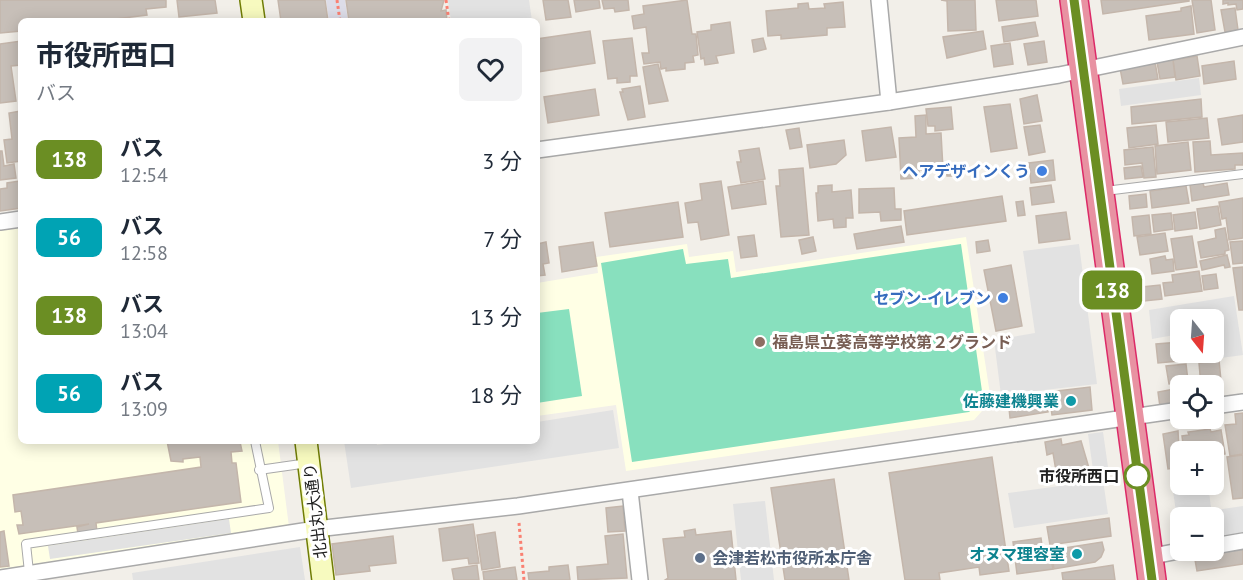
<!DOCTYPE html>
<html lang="ja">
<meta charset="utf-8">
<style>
:root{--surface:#fff;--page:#f2f2f3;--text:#1f2937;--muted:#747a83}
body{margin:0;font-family:"PT Sans","Noto Sans JP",sans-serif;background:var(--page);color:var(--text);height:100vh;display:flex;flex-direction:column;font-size:22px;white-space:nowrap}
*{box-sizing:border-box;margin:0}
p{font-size:20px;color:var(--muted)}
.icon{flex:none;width:33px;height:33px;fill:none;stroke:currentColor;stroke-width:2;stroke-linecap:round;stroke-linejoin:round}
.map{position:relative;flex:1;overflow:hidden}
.panel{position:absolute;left:18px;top:18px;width:522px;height:426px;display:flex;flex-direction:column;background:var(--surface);border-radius:9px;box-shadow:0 3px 15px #0003}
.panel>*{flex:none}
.badge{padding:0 12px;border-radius:9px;font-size:21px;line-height:39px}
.needle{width:39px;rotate:163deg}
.buttons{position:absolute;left:1170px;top:309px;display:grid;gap:12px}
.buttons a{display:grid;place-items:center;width:54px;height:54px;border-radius:9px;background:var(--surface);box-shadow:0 3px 15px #0003;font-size:30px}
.map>.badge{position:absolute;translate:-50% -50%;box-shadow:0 0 0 3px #fff}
.round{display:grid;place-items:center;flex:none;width:63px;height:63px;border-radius:9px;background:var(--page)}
.headline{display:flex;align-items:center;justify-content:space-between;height:102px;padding:0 18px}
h1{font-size:28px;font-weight:700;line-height:45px}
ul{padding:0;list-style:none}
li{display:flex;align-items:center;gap:18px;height:78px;padding:0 18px}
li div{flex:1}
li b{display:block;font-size:22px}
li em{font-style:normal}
li .badge{min-width:66px;font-weight:700;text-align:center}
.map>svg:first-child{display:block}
.education{fill:#ffffe5}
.pitch{fill:#88e0be}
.parking{fill:#e2e2e2}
.plaza{fill:#dddde8}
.building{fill:#c7bfb8;stroke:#c4b6ab;stroke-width:1.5}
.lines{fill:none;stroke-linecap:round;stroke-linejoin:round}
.lane-casing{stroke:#a9a9a9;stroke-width:10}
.street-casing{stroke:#a9a9a9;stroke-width:18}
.secondary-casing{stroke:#707d05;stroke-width:24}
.highway-casing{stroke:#dc2a67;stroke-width:30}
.path{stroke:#fa8072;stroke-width:3;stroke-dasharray:3 3;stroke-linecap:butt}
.lane{stroke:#fff;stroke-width:8}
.street{stroke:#fff;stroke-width:15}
.secondary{stroke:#f7fabf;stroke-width:21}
.highway{stroke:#e892a2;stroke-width:27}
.line-casing{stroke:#fff;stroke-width:14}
.line{stroke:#6b8e23;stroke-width:9}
.shop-dot{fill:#3f7fe0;stroke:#fff;stroke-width:2}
.education-dot{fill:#8d6e63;stroke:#fff;stroke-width:2}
.culture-dot{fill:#0f9aa8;stroke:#fff;stroke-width:2}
.stop-dot{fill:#fff;stroke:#6b8e23;stroke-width:3}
.service-dot{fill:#5c6f8a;stroke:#fff;stroke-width:2}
.labels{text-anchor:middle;stroke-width:6;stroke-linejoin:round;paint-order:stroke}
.shop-label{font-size:16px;font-weight:bold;fill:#366cbe;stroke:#fff;text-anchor:end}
.education-label{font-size:16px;font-weight:bold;fill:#785e54;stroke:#fff;text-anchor:start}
.culture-label{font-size:16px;font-weight:bold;fill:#0d838f;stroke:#fff;text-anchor:end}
.stop-label{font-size:16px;font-weight:bold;fill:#222;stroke:#fff;text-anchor:end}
.street-label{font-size:16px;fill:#222;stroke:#fff}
.service-label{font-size:16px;font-weight:bold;fill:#4e5e75;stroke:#fff;text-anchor:start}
</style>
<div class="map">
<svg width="1243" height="580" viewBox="0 0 1243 580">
<rect width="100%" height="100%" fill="#f2efe9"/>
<g class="education">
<path d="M21 222V441H278L289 527 0 569V225Z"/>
<path d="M966 237 991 401 974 420 626 471 616 405 537 416V283L598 273 596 257 687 244 689 257 733 251 736 272Z"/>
</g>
<g class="pitch">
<path d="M961 244 983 398 969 412 632 462 601 263 683 249 686 264 728 259 731 278Z"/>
<path d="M569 309 582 396 537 403V313Z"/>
</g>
<g class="parking">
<path d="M448 0H529L532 21H451Z"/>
<path d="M1199 78 1201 95 1121 106 1119 89Z"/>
<path d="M1079 244 1097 384 1001 395 994 340 1035 333 1023 251Z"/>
<path d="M1234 296 1243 355 1213 359 1214 320H1180V334L1152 339 1149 310Z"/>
<path d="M613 410 619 448 351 488 344 441H376L377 445 405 441H537V422Z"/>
<path d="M1103 432 1109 474 1094 477 1088 434Z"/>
<path d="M1180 468V484L1208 485 1211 507 1176 512 1170 470Z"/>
<path d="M1103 480 1108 514 1014 528 1008 493Z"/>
<path d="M765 501 774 580H741L733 504Z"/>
<path d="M1243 506V537L1214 542V518H1180L1179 547 1176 516Z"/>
<path d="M229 519 231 533 50 559 48 546Z"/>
<path d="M300 547 305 580H133L132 573Z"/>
</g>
<path class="plaza" d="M326 0H345L348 21H329Z"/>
<g class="building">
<path d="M0 0H166V7L146 9 147 15 99 21H21V31L0 33Z"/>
<path d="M177 0H215L217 13 179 17Z"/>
<path d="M278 0H325L328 21H281Z"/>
<path d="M346 0H444L441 11 446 10 447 21H349Z"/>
<path d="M543 0H568L571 17 546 20Z"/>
<path d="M574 0H599L600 8 576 12Z"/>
<path d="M602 0H628L629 10 615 12 614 8 604 9Z"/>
<path d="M687 0 692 34H696L698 55 693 56 694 62 685 63V69L666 71V68L661 69 660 62 644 64 642 53H649L646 27 634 29 632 16 644 14 643 6Z"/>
<path d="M941 0H975L976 30 948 31 947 1Z"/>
<path d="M996 0H1036L1038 16 999 21Z"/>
<path d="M1101 0H1189V1L1103 14Z"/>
<path d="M1192 0H1211L1215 30 1197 33Z"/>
<path d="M1223 0H1243V9L1237 10 1236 4 1228 5V3L1223 4Z"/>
<path d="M843 2 845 27 827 28V35L781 39V35L768 36 766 11 798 8V4L808 3 809 9 825 8 824 4Z"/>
<path d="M1191 6 1194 34 1149 40 1146 16 1181 11V8Z"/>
<path d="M1235 8 1238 30 1225 32 1221 10Z"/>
<path d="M730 22 734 53 716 56 718 63 705 65 704 58 701 59 697 32 711 30V25Z"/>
<path d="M1035 22 1038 36 1004 42 1002 27Z"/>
<path d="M590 31 595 63 537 72V39Z"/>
<path d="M983 31 986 49 947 58 943 37Z"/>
<path d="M632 38 637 76H630V82L617 83V78L608 79 603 41Z"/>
<path d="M763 38 766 49 754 52 752 40Z"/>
<path d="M21 41V65L11 66 16 101 0 103V44Z"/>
<path d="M1044 41 1047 62 1028 65 1024 44Z"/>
<path d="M1010 43 1013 64 994 67 991 46Z"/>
<path d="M1197 56 1200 76 1176 80 1173 60Z"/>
<path d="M1173 60 1175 77 1160 79 1157 62Z"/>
<path d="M1234 61 1236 79 1204 84 1202 66Z"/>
<path d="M1155 62 1158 79 1123 84 1120 68Z"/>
<path d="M658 64 668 101 649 104 643 67Z"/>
<path d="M640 86 645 117 628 120 620 92H623L622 89Z"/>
<path d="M595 89 599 115 548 123 544 97Z"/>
<path d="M1037 95 1042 121 1024 124 1020 99Z"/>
<path d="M1201 99 1202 117 1132 124 1131 107Z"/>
<path d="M1010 104 1017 148 991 152 984 107Z"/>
<path d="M951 107 953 129 935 131V126H928L926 109Z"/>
<path d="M21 111V161L7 163 4 140 12 139 9 113Z"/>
<path d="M926 115V134L941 133 943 169 919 170V178L901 179 899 138 916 137 915 116Z"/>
<path d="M1243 115V142L1222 145 1218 119Z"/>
<path d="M1207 118 1209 138 1168 142 1166 122Z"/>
<path d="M1040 125 1045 152 1029 155 1024 127Z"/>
<path d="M1156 125 1158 144 1129 148 1127 128Z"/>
<path d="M891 127 896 157 866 161 862 131Z"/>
<path d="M799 128 802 147 790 149 786 130Z"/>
<path d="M844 140 846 155 836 164 810 168 807 145Z"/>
<path d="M1210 141 1211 155 1243 153V165H1235V169L1195 172 1193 142Z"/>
<path d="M1188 142 1191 170 1157 174 1155 146Z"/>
<path d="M1153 147 1156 177 1144 178 1142 163 1125 165 1124 150Z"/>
<path d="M759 148 765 179 741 183 737 162H741L739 151Z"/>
<path d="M0 151H2L4 166 14 164 16 178 0 180Z"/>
<path d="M1053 160 1055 180 1031 183 1029 163Z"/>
<path d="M956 164 957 176H947L946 165Z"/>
<path d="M1141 166 1143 177 1125 179 1124 168Z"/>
<path d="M803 168 809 235 781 237 776 186H780L779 170Z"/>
<path d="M19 181 21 208 0 211V189L7 188V183Z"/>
<path d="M721 181 729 235 701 240 698 222 688 223 685 203 702 200 700 184Z"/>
<path d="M763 181 766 204 732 209 728 187Z"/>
<path d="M1203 183 1204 187 1227 183 1229 195 1192 201 1190 185Z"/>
<path d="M832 185V192L851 190 853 218H846V227L834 228 833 219 818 221 816 193H818V186Z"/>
<path d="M1051 185 1054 202 1032 205 1030 188Z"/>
<path d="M1186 186 1189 203 1152 208 1150 191Z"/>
<path d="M894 188 895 209H901V220L881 221 880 212 859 213V189Z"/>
<path d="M1146 194 1147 207 1130 209 1129 196Z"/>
<path d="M1002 196 1006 221 907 235 904 211Z"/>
<path d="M1243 198V238L1229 240 1226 218 1222 219 1219 202Z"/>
<path d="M1023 201 1025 215 1018 216 1016 202Z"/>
<path d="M678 202 683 237 610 247 605 213Z"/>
<path d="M1218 206 1221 225 1200 229 1197 209Z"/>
<path d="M1066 212 1070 239 1039 243 1036 216Z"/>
<path d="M1195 212 1197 228 1175 231 1173 215Z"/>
<path d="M1171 213 1173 229 1154 232 1152 215Z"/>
<path d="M1149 215 1151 234 1134 236 1132 217Z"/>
<path d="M901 226 904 242 857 249 854 234Z"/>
<path d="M1225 228 1229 250 1225 251V254L1201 258 1198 242 1216 238 1215 230Z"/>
<path d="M1165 233 1168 251 1140 255 1137 237Z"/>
<path d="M754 235 757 256 741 258 738 237Z"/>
<path d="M1192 236 1197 267 1176 270 1171 239Z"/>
<path d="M813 237 816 251 802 254 799 240Z"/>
<path d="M988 240 990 251 977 253 976 242Z"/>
<path d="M1243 241V263L1233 264 1230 242Z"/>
<path d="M546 242 549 263 543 264 545 275 537 276V244Z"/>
<path d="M593 242 597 266 562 272 559 247Z"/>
<path d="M1227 255 1230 267 1225 268 1224 265 1202 270 1200 261Z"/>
<path d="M1165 256 1166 260 1173 259 1174 271 1152 274 1150 259Z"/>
<path d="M1011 265 1022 326 996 331 984 270Z"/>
<path d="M1243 267V310H1239L1233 268Z"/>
<path d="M1199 271 1202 291 1165 296 1163 283 1173 282 1172 275Z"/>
<path d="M1216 274 1218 288 1204 290 1202 276Z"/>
<path d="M1160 285 1162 299 1144 301 1142 287Z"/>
<path d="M1180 342V352H1189L1190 360 1158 363 1156 344Z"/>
<path d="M1219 360 1222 391 1214 392V386H1201L1199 363Z"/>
<path d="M1186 364 1188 381 1169 384 1166 366Z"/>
<path d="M1090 387 1092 410 1052 415 1049 392Z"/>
<path d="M1180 388V404L1160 407 1158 392Z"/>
<path d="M1045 393 1048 412 1010 418 1008 398Z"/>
<path d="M1243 413V454L1230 456 1225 425 1236 424 1235 414Z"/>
<path d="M1210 429 1211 432 1221 430 1225 454 1214 456V452H1184L1182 436 1189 435 1188 432Z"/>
<path d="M1178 431 1180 467 1168 469 1163 434Z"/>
<path d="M1061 439 1062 445 1081 441 1091 475 1078 477V473L1057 477 1053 453 1047 455 1045 442Z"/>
<path d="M167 441H247L240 442 242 451 231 452 232 463H236L241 502 96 523 97 532 78 534 77 527 89 524 19 534 17 525H23L21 511 15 512 13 495 201 467 200 457 183 459V462L171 461Z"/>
<path d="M1243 455V498L1233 499 1227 457Z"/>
<path d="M992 457 1009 571 980 575 979 567 939 573 940 580H905L889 473Z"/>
<path d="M834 479 849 580H785L771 488Z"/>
<path d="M623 506 625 531 608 532 606 508Z"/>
<path d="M1109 518 1111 536 1050 545 1047 527Z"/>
<path d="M473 524 479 563 469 564 468 558 443 561 439 529Z"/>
<path d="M695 529 696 535 731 531 736 580H665L668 578 663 539 685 537 684 531Z"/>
<path d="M4 531 9 566 0 567V532Z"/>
<path d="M495 532 500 567 482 570 477 535Z"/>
<path d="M623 534 627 578 578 580 577 567 608 564 605 536Z"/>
<path d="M393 536 396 563 369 566 370 571 336 575 332 544Z"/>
<path d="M1041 538 1043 553 1050 552 1053 569 1017 574 1013 542Z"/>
<path d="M1102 542 1104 550 1101 557 1095 562 1054 569 1051 550Z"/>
<path d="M1243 546V564L1197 571 1194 554Z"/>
<path d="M477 565 479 580H454L452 569Z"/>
<path d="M568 565 570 580H529L528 573 549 571V567Z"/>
<path d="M1113 565 1115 580H1063L1062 573Z"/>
<path d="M515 567 517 580H484L483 572Z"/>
</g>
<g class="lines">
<g class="lane-casing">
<g id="lane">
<path d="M1105 191 1243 174"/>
<path d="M259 470 308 463"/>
<path d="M29 572 26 544 269 508 255 441"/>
</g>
</g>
<g class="street-casing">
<g id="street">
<path d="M879 0 889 102"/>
<path d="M537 150 889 102 1059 75 1243 37"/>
<path d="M0 222 21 219"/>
<path d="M1214 406 1243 402"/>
<path d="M630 491 640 580"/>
<path d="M1214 546 1243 541"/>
<path d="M1148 557 1184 550"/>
<path d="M0 578 316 529 518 506 1180 410"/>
</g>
</g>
<g class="secondary-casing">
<g id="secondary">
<path d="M251 0 254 21"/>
<path d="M306 441 323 580"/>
</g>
</g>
<g class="highway-casing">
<path id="highway" d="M1074 0 1152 580"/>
</g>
<g class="path">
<path d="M337 0 340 21"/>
<path d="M446 0 449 21"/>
<path d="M519 523 524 580"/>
</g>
<use href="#lane" class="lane"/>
<use href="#street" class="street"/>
<use href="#secondary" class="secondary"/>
<use href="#highway" class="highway"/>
</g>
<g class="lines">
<g class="line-casing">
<path id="line" d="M1074 0 1152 580"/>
</g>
<use href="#line" class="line"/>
</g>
<g class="shop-dot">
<circle cx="1042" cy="171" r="6"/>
<circle cx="1003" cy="298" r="6"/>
</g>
<circle class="education-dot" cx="760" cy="342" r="6"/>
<g class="culture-dot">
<circle cx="1071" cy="401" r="6"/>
<circle cx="1077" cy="554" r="6"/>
</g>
<circle class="stop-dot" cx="1137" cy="476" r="12"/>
<circle class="service-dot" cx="700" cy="558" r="6"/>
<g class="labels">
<g class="shop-label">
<text x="1030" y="177">ヘアデザインくう</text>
<text x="991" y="304">セブン-イレブン</text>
</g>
<g class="education-label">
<text x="772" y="348">福島県立葵高等学校第２グランド</text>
</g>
<g class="culture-label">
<text x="1059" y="407">佐藤建機興業</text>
<text x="1065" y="560">オヌマ理容室</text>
</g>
<g class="stop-label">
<text x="1119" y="482">市役所西口</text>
</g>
<g class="street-label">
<text transform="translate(315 511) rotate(-97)" y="6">北出丸大通り</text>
</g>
<g class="service-label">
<text x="712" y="564">会津若松市役所本庁舎</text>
</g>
</g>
</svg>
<div class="buttons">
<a><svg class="needle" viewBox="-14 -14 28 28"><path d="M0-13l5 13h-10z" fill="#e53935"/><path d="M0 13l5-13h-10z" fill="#747a83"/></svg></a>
<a><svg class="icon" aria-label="locate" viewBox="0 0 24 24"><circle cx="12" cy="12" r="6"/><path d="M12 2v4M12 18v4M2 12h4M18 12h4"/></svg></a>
<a>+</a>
<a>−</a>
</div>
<b class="badge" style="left:1112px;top:290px;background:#6b8e23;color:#fff">138</b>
<section class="panel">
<div class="headline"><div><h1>市役所西口</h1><p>バス</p></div><a class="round"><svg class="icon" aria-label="heart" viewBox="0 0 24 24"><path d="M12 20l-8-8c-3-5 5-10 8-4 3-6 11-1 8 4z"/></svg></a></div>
<ul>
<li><span class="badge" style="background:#6b8e23;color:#fff">138</span><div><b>バス</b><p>12:54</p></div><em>3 分</em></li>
<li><span class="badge" style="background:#00a3b4;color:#fff">56</span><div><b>バス</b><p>12:58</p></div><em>7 分</em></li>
<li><span class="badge" style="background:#6b8e23;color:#fff">138</span><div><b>バス</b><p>13:04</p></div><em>13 分</em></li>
<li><span class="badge" style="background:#00a3b4;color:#fff">56</span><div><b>バス</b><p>13:09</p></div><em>18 分</em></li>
</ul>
</section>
</div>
